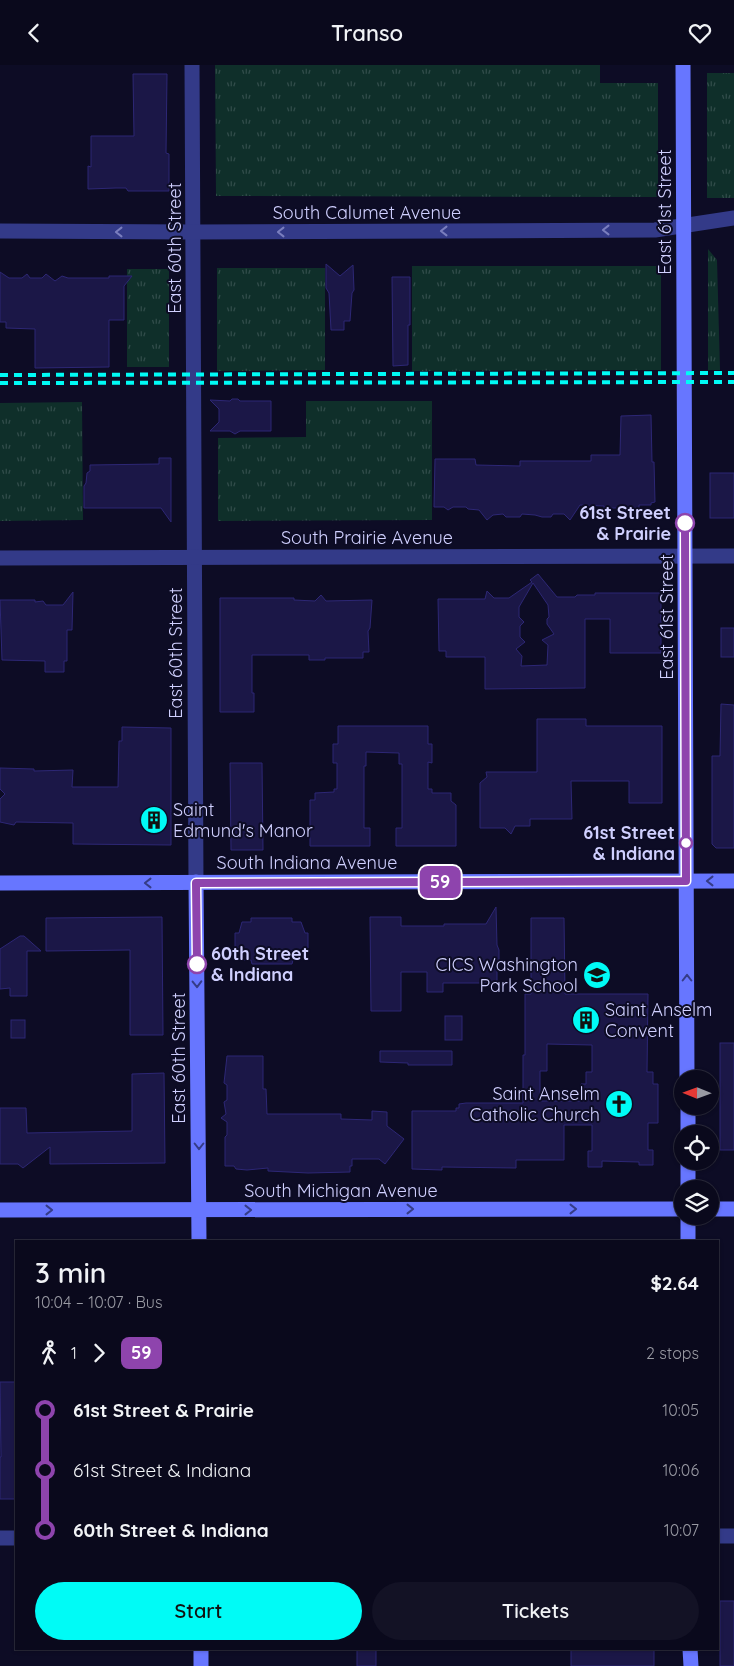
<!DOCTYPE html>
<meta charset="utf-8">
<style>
:root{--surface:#0a091c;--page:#131225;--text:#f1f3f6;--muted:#999aa3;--line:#2a2a3b;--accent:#00fbf6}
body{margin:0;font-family:Quicksand,sans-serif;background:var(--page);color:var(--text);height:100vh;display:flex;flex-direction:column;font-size:19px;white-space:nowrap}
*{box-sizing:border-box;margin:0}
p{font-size:16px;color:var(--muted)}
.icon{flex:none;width:28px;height:28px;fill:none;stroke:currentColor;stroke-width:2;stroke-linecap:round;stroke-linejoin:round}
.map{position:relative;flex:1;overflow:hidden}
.sheet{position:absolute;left:15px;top:1175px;width:704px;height:410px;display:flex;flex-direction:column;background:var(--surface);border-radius:0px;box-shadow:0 1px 4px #0004,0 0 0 1px var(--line)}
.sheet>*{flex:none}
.badge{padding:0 10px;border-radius:8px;font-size:18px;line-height:32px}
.needle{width:32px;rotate:271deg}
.controls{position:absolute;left:674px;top:1005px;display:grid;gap:10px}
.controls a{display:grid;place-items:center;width:45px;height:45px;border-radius:50%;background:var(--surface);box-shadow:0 1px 4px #0004,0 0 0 1px var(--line);font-size:25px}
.map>.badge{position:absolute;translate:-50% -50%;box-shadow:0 0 0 2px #fff}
.legs{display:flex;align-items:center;gap:8px;height:55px;padding:0 20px;font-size:16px}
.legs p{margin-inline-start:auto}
.head{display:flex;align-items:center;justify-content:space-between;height:85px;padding:0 20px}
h1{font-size:28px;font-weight:600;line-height:38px}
.cta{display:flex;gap:10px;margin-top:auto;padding:10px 20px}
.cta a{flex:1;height:58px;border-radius:30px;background:var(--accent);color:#111;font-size:20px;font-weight:600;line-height:58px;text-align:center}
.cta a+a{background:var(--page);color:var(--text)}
ul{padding:0 20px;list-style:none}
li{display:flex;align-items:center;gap:18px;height:60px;font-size:19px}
li i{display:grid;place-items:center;width:8px;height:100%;margin:0 6px;background:currentColor}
li i::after{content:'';width:12px;height:12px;margin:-6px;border:4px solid;border-radius:50%;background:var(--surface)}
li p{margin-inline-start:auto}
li:first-child i{background:linear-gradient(#0000 50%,currentColor 0)}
li:last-child i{background:linear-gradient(currentColor 50%,#0000 0)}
header{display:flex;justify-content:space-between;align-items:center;height:65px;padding:0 20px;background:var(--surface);font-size:22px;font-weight:600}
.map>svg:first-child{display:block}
.grass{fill:url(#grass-tufts)}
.building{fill:#1b1747;stroke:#2d2775;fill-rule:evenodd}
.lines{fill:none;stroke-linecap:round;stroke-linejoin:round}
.street{stroke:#333a88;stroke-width:15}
.secondary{stroke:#6776ff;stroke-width:15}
.rail{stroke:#00fbf6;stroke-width:4;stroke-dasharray:8 6;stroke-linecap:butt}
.oneway{stroke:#7a7ebe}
.oneway2{stroke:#353c87}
.line-1-casing{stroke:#fff;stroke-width:11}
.line-1{stroke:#8e44ad;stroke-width:8}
.stop-1-dot{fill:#fff;stroke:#8e44ad;stroke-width:2.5}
.labels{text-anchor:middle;stroke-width:4;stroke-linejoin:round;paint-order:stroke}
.street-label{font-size:18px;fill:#d0d0ff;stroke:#0d0c25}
.stop-label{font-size:18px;font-weight:bold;fill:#d0d0ff;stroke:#0d0c25;text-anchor:end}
.poi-label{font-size:18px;fill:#d0d0ff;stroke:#0d0c25;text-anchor:start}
</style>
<header><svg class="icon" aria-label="back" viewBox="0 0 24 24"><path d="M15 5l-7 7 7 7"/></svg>Transo<svg class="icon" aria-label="heart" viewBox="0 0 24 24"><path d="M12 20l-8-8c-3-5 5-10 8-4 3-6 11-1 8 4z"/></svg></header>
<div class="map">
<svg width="734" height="1601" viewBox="0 0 734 1601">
<defs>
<pattern id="grass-tufts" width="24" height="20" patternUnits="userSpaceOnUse" patternTransform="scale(1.25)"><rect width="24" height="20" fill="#0f2f2a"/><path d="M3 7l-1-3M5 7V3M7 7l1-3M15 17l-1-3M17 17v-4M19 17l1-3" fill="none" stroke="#314c4a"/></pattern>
</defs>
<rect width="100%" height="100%" fill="#0d0c25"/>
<g class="grass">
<path d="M215 0H600V18H658V132L216 131Z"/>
<rect x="707" y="8" width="27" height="125"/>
<path d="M708 184 717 195 720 305H708Z"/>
<path d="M412 201H661V305L412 306Z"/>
<path d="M217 203H325V305L217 306Z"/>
<rect x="127" y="204" width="42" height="98"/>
<path d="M306 336H432V455L218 456V373L306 372Z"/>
<path d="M82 337 83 455 0 456V338Z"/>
</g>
<g class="building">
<path d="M133 9H167L166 88 169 89V126H128L126 123H116L88 124V101L91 102V71H134Z"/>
<path d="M326 199 340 211 353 200 354 225 352 228 350 256H344V265H331L329 228 326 223Z"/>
<path d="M0 207 9 213H22L27 209 30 213H42L46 209 55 216 62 211 68 213H109V211H132L124 221V255H109V302L35 303V264L6 263V257H0Z"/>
<path d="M392 212H410V260H408V300L393 301Z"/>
<path d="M232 334H238L240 336H271V366H240L235 369 230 366H210L219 357V344L210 335 230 336Z"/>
<path d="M651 350 652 397H654L655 437 651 438V440H639V443H604V441L580 440 570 455 564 449H553L551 452H542L535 450 522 449 520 452H506L503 449 493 450 487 455 479 445 468 444 466 442H453L448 445 444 442H434L435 394H475L476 400 520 401V396H591V390H620L621 351Z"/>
<path d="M159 393H171V457L161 443H84V421L86 418 87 408 90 406V400L159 399Z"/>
<rect x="710" y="408" width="24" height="45"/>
<path d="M538 509 557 532H575L577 530H595V528H661V588H610V554H585V623L485 624V592H446V586H439L438 534H485L487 526 494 533H509L532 517 530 515ZM533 518 548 540 549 552 547 554V559L554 569 542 575 548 580 547 600 521 601 522 591 516 584 525 577 520 572V561L524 557 519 552V542Z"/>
<path d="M73 527 72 565H67V596H64V607H45V596L2 595 0 535H35V537L43 536 46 540H63Z"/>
<path d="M321 530 326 536 372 535 370 563 368 566 369 587H363V593H325V595H309V590H252V628H254V647H220V533H294V535L315 536Z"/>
<rect x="721" y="563" width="13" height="29"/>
<path d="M721 639 734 640V783H716L712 779V691H720Z"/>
<path d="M537 654H586V661H662V738H629V716H571L572 754H530V761H515L511 769 505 763H480V718L487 712 486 707H537Z"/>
<path d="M338 661H428V679H432V698L428 697V724H432V728H451V736L456 740V781H396V763H402V699H399V688L366 687V701H364V763H370V781H310V735H315V728L334 727V724H337V698H333V679H338Z"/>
<path d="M122 662 171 663V780L73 779V758L16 757 14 760 0 757V734L5 729 0 724V703L34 704V706L73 705 72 722H118L119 676H122Z"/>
<path d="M230 698H262L263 785H231Z"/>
<path d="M496 842 497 880 499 885V901H497V918H443V927H427V907H401V946H371L370 852H401V861H444V859H486Z"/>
<path d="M162 852 163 970H130V885L46 886V853Z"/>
<path d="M251 853H292V857H301L305 868H308V883H305L302 894 293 895 292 899H252L251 895H243L239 883H235V868H239L242 857H251Z"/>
<path d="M531 853H564L565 929H648L647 1007H653V1019H658V1058H648V1085H653V1100H639V1097L602 1096V1102H588V1086H592V1060H564V1095H516V1103L442 1102V1105L412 1104V1046H456V1043H459V1039L466 1038H523V990H525V929H531ZM547 979 592 980V1007H586V1019H581V1036H540V1006H547Z"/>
<path d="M20 871H24L41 886H27V931H10V923L0 924V884Z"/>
<rect x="445" y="951" width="17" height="24"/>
<rect x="11" y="955" width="14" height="18"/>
<rect x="720" y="978" width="14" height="107"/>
<path d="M380 986H452V1000H408V998L380 997Z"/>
<path d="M227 991H263V1024H266L267 1049H341V1054L372 1055V1046L387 1047V1061L404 1074 385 1099 379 1094H352V1101H350V1107L308 1108 268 1106V1103L247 1105 236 1104 234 1101H225V1072L227 1070V1057L221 1053 226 1049 224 1037 227 1035V1020L224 1018Z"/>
<path d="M164 1008 165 1098 50 1099V1082L23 1103 18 1099H0V1043H26L27 1068 132 1066V1009Z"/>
<path d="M0 1317H16V1434H0V1392H1Z"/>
<rect x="720" y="1536" width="14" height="65"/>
<rect x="357" y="1584" width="19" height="17"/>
<rect x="571" y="1584" width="83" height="17"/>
</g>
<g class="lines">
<g class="street">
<path d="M192 0 196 817"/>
<path d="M0 166 193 167 655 165 734 153"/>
<path d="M0 493 734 491"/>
<path d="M718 1471H734"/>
<path d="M0 1473H16"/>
</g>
<g class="secondary">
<path d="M683 0 687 1014"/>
<path d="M196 817 199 1176"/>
<path d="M0 818 734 816"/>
<path d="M688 1041V1069"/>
<path d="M688 1096V1124"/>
<path d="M710 1144H734"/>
<path d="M0 1145 682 1144"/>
<path d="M688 1151V1176"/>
<path d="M201 1584V1601"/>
<path d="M690 1584 691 1601"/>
</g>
<g class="rail">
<path d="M0 310 734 308"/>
<path d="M0 318 734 317"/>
</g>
</g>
<defs><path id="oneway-chevron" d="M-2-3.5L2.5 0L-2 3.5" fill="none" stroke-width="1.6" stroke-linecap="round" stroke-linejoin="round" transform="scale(1.25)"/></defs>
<g class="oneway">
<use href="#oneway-chevron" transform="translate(606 165) rotate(180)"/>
<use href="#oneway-chevron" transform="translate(444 166) rotate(180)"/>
<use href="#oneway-chevron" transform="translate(119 167) rotate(-180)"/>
<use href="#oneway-chevron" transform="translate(281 167) rotate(180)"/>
</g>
<g class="oneway2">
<use href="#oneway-chevron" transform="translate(710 816) rotate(180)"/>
<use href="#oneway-chevron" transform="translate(148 818) rotate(180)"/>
<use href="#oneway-chevron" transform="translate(687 913) rotate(-90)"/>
<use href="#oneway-chevron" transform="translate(197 919) rotate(89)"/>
<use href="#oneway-chevron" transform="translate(199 1081) rotate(90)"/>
<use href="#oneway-chevron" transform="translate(410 1144)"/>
<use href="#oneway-chevron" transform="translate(573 1144)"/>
<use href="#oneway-chevron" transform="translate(49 1145)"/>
<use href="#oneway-chevron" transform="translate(248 1145)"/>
</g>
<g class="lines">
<g class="line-1-casing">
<path id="line-1" d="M197 899 196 818 686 816 685 458"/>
</g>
<use href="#line-1" class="line-1"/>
</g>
<defs>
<g id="building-disc" transform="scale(1.4375)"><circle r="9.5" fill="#00fbf6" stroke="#0d0c25"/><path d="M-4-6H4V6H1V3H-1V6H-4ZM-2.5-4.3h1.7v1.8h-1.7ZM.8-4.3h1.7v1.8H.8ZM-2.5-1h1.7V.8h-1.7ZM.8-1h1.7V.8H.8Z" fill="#111"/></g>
<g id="school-disc" transform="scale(1.4375)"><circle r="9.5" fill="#00fbf6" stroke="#0d0c25"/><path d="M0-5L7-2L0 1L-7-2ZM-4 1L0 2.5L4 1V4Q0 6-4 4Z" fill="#111"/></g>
<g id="church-disc" transform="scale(1.4375)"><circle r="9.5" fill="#00fbf6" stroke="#0d0c25"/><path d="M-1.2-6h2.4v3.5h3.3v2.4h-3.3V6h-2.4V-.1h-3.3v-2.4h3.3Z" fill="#111"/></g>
</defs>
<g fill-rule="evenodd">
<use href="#building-disc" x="154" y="755"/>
<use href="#school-disc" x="597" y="910"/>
<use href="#building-disc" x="586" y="955"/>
<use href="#church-disc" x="619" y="1039"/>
</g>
<g class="stop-1-dot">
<circle cx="685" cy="458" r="9"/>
<circle cx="686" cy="778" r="6"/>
<circle cx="197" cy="899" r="9"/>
</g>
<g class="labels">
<g class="street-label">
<text transform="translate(665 147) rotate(-90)" y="6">East 61st Street</text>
<text x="367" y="154">South Calumet Avenue</text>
<text transform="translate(175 183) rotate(-90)" y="6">East 60th Street</text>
<text x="367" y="479">South Prairie Avenue</text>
<text transform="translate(667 552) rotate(-90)" y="6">East 61st Street</text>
<text transform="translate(176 588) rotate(-90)" y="6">East 60th Street</text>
<text x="307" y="804">South Indiana Avenue</text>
<text transform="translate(179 993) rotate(-90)" y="6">East 60th Street</text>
<text x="341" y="1132">South Michigan Avenue</text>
</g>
<g class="stop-label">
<text x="671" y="454">61st Street<tspan x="671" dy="21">&amp; Prairie</tspan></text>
<text x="675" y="774">61st Street<tspan x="675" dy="21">&amp; Indiana</tspan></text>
<text x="211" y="895" text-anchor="start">60th Street<tspan x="211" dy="21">&amp; Indiana</tspan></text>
</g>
<g class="poi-label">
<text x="173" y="751">Saint<tspan x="173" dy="21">Edmund's Manor</tspan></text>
<text x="578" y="906" text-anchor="end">CICS Washington<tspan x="578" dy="21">Park School</tspan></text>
<text x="605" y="951">Saint Anselm<tspan x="605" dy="21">Convent</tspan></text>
<text x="600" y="1035" text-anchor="end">Saint Anselm<tspan x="600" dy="21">Catholic Church</tspan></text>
</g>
</g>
</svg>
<div class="controls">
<a><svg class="needle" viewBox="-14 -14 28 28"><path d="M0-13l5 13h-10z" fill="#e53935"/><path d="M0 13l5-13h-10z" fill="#999aa3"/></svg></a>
<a><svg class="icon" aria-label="locate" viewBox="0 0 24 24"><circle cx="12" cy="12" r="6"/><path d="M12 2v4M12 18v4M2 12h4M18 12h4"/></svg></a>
<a><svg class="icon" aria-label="layers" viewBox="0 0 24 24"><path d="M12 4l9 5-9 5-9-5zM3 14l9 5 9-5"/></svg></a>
</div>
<b class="badge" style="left:440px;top:817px;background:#8e44ad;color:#fff">59</b>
<section class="sheet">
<div class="head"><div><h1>3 min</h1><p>10:04 – 10:07 · Bus</p></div><b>$2.64</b></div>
<div class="legs"><svg class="icon" aria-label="walk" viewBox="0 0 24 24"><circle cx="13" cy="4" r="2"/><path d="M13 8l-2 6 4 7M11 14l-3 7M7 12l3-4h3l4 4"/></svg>1<svg class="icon" aria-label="forward" viewBox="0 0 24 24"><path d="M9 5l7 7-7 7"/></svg><b class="badge" style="background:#8e44ad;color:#fff">59</b><p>2 stops</p></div>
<ul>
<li><i style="color:#8e44ad"></i><b>61st Street &amp; Prairie</b><p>10:05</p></li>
<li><i style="color:#8e44ad"></i><span>61st Street &amp; Indiana</span><p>10:06</p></li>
<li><i style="color:#8e44ad"></i><b>60th Street &amp; Indiana</b><p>10:07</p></li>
</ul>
<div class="cta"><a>Start</a><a>Tickets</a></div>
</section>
</div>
